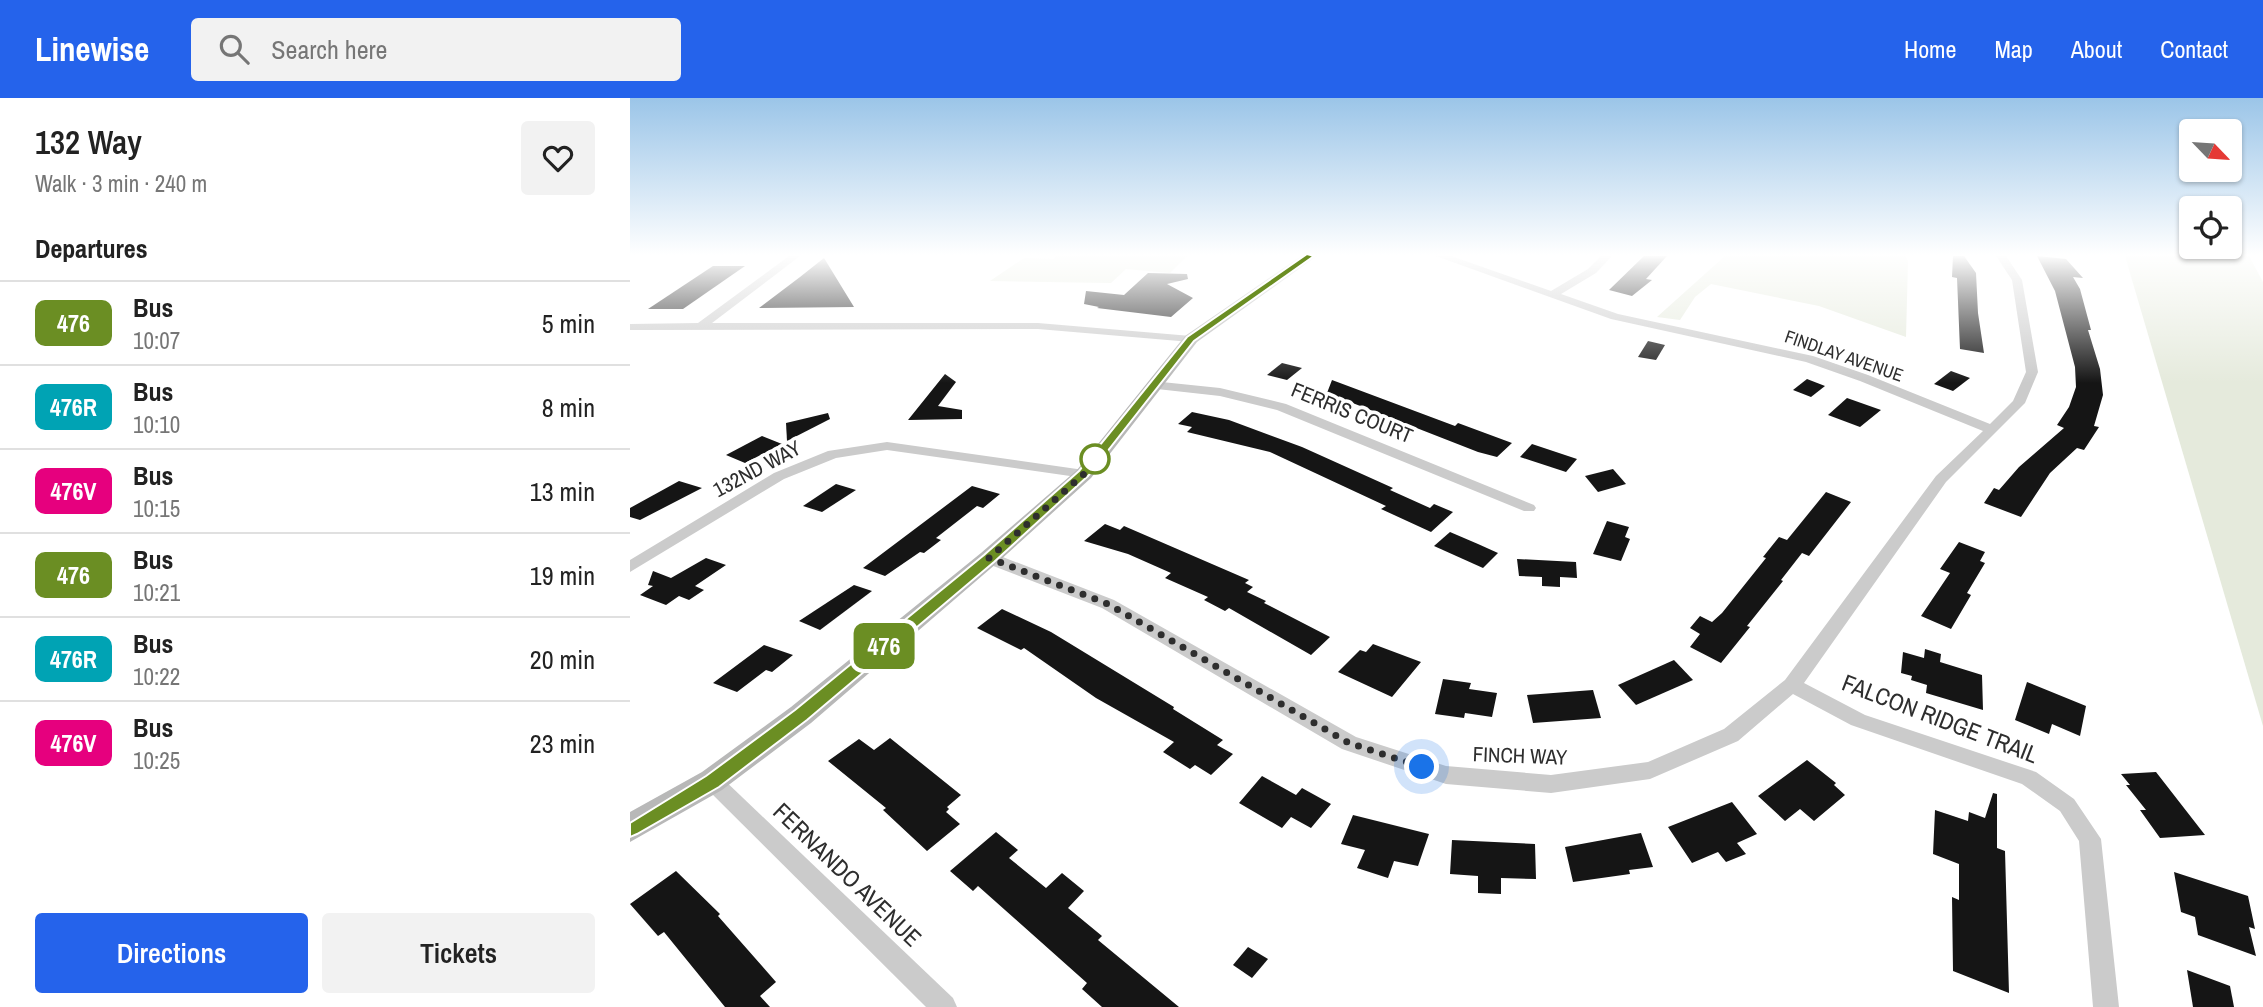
<!DOCTYPE html>
<meta charset="utf-8">
<style>
:root{--surface:#fff;--page:#f2f2f2;--text:#222;--muted:#767676;--line:#e0e0e0;--accent:#2563eb}
body{margin:0;font-family:"Archivo Narrow",sans-serif;background:var(--page);color:var(--text);height:100vh;display:flex;flex-direction:column;font-size:26px;white-space:nowrap}
*{box-sizing:border-box;margin:0}
p{font-size:23px;color:var(--muted)}
.icon{flex:none;width:38px;height:38px;fill:none;stroke:currentColor;stroke-width:2;stroke-linecap:round;stroke-linejoin:round}
.map{position:relative;flex:1;overflow:hidden}
.side{display:flex;flex-direction:column;background:var(--surface);width:630px}
.side>*{flex:none}
.badge{padding:0 14px;border-radius:10px;font-size:24px;line-height:46px}
.needle{width:46px;rotate:115deg}
.tools{position:absolute;left:1549px;top:21px;display:grid;gap:14px}
.tools a{display:grid;place-items:center;width:63px;height:63px;border-radius:7px;background:var(--surface);box-shadow:0 2px 5px #0004;font-size:35px}
.you{position:absolute;width:35px;height:35px;margin:-18px;border:5px solid #fff;border-radius:50%;background:#1a73e8;box-shadow:0 0 0 10px #1a73e833}
.map>.badge{position:absolute;translate:-50% -50%;box-shadow:0 0 0 4px #fff}
h2{padding:0 35px;font-size:26px;line-height:63px}
.round{display:grid;place-items:center;flex:none;width:74px;height:74px;border-radius:7px;background:var(--page)}
.headline{display:flex;align-items:center;justify-content:space-between;height:119px;padding:0 35px}
h1{font-size:33px;font-weight:600;line-height:52px}
.primary-button{display:flex;gap:14px;margin-top:auto;padding:14px 35px}
.primary-button a{flex:1;height:80px;border-radius:7px;background:var(--accent);color:#fff;font-size:28px;font-weight:600;line-height:80px;text-align:center}
.primary-button a+a{background:var(--page);color:var(--text)}
ul{padding:0;list-style:none}
li{display:flex;align-items:center;gap:21px;height:84px;padding:0 35px;border-top:2px solid var(--line)}
li div{flex:1}
li b{display:block;font-size:26px}
li em{font-style:normal}
li .badge{min-width:77px;font-weight:700;text-align:center}
header{display:flex;align-items:center;gap:42px;box-sizing:border-box;height:98px;padding:0 35px;background:var(--accent);color:#fff}
header strong{font-size:33px}
nav{display:flex;gap:38px;margin-inline-start:auto;font-size:24px}
.search{width:490px;height:63px;background:var(--page);display:flex;align-items:center;gap:18px;box-sizing:border-box;padding:0 24px;border-radius:7px;color:var(--muted);font-size:26px}
main{display:flex;flex:1;min-height:0}
.map>svg:first-child{display:block}
.green{fill:#e5eadc}
.building{fill:#151515}
.lines{fill:none;stroke-linecap:round;stroke-linejoin:round}
.street{fill:#cbcbcb;fill-rule:evenodd}
.secondary{fill:#b8b8b8;fill-rule:evenodd}
.line{fill:#6b8e23;stroke:#fff;stroke-width:2}
.walk{stroke:#2e2e2e;stroke-width:7;stroke-dasharray:0 12.6}
.stop-dot{fill:#fff;stroke:#6b8e23;stroke-width:3.5}
.labels{text-anchor:middle;stroke-width:7;stroke-linejoin:round;paint-order:stroke}
.far-street-label{font-size:18px;fill:#2e2e2e;stroke:#fff}
.street-label{font-size:21px;fill:#2e2e2e;stroke:#fff}
.near-street-label{font-size:24px;fill:#2e2e2e;stroke:#fff}
</style>
<header>
<strong>Linewise</strong>
<div class="search"><svg class="icon" aria-label="search" viewBox="0 0 24 24"><circle cx="10" cy="10" r="6"/><path d="M15 15l6 6"/></svg>Search here</div>
<nav><a>Home</a><a>Map</a><a>About</a><a>Contact</a></nav>
</header>
<main>
<section class="side">
<div class="headline"><div><h1>132 Way</h1><p>Walk · 3 min · 240 m</p></div><a class="round"><svg class="icon" aria-label="heart" viewBox="0 0 24 24"><path d="M12 20l-8-8c-3-5 5-10 8-4 3-6 11-1 8 4z"/></svg></a></div>
<h2>Departures</h2>
<ul>
<li><span class="badge" style="background:#6b8e23;color:#fff">476</span><div><b>Bus</b><p>10:07</p></div><em>5 min</em></li>
<li><span class="badge" style="background:#00a3b4;color:#fff">476R</span><div><b>Bus</b><p>10:10</p></div><em>8 min</em></li>
<li><span class="badge" style="background:#e6007e;color:#fff">476V</span><div><b>Bus</b><p>10:15</p></div><em>13 min</em></li>
<li><span class="badge" style="background:#6b8e23;color:#fff">476</span><div><b>Bus</b><p>10:21</p></div><em>19 min</em></li>
<li><span class="badge" style="background:#00a3b4;color:#fff">476R</span><div><b>Bus</b><p>10:22</p></div><em>20 min</em></li>
<li><span class="badge" style="background:#e6007e;color:#fff">476V</span><div><b>Bus</b><p>10:25</p></div><em>23 min</em></li>
</ul>
<div class="primary-button"><a>Directions</a><a>Tickets</a></div>
</section>
<div class="map">
<svg width="1633" height="909" viewBox="0 0 1633 909">
<rect width="100%" height="100%" fill="#fff"/>
<g class="green">
<path d="M427 158H557L540 175 496 171 481 185 360 183 394 160 423 161Z"/>
<path d="M1095 158H1275L1278 163 1276 239 1189 208 1081 186 1065 199 1050 222 1027 219Z"/>
<path d="M1495 158H1619L1633 184V628Z"/>
</g>
<g class="building">
<path d="M1014 158H1037L1016 181 1022 182 1002 198 979 192Z"/>
<path d="M1323 158H1334L1346 175 1348 215 1354 255 1330 251 1327 180 1322 179Z"/>
<path d="M1407 158 1436 161 1453 180 1443 179 1450 191 1461 232H1458L1470 271 1473 297 1464 328 1469 329 1454 352 1447 350 1420 375 1391 419 1354 405 1364 390 1369 392 1389 369 1434 330 1427 327 1439 309 1446 289 1445 269 1425 193Z"/>
<path d="M194 160 224 209 129 210 170 179Z"/>
<path d="M83 168H115L53 211H18Z"/>
<path d="M518 175 557 176 558 181 537 186 563 200 541 219 467 210 469 209 454 206 456 193 494 197Z"/>
<path d="M1018 243 1035 247 1026 262 1008 259Z"/>
<path d="M652 265 672 270 657 282 637 277Z"/>
<path d="M1321 273 1340 280 1323 293 1304 286Z"/>
<path d="M315 276 326 284 308 308 332 312V321L278 322Z"/>
<path d="M1177 281 1195 288 1181 299 1163 292Z"/>
<path d="M702 282 825 328 828 325 882 345 867 359 848 354 697 295Z"/>
<path d="M1217 300 1251 312 1230 329 1198 317Z"/>
<path d="M562 314 599 322 672 349 763 390 760 392 800 410 804 406 823 414 801 434 751 411 756 408 640 354 557 334 562 329 548 326Z"/>
<path d="M198 315 200 321 157 343 156 325Z"/>
<path d="M132 338 152 346 115 365 96 357Z"/>
<path d="M902 346 947 361 936 374 890 359Z"/>
<path d="M983 371 996 386 968 394 955 378Z"/>
<path d="M49 383 72 390 10 422 0 419V410Z"/>
<path d="M206 386 226 392 192 414 173 408Z"/>
<path d="M342 388 370 396 353 410 347 408 306 440 311 442 294 455 290 454 255 478 233 470Z"/>
<path d="M1196 394 1221 404 1179 458 1172 455 1151 482 1153 483 1117 528 1120 529 1091 565 1060 549 1070 536 1060 530 1070 518 1082 524 1092 515 1136 460 1133 459 1149 439 1157 442Z"/>
<path d="M977 423 999 429 995 439 1000 441 991 463 963 456Z"/>
<path d="M475 426 490 432 494 428 619 482 615 485 623 489 617 494 636 503 634 505 700 539 681 557 599 510 595 513 574 502 578 499 535 480 541 475 498 456 454 443Z"/>
<path d="M820 434 848 446 868 455 853 470 804 448Z"/>
<path d="M1329 444 1355 454 1350 463 1355 465 1337 495 1341 497 1321 531 1291 518 1320 475 1310 471Z"/>
<path d="M76 460 96 467 65 488 74 492 59 502 49 498 36 507 10 497 23 488 18 487 23 473 41 480Z"/>
<path d="M887 461 946 464 947 480 930 479V489L912 488V479L889 478Z"/>
<path d="M224 487 242 493 190 532 169 523Z"/>
<path d="M372 511 421 534 544 609 543 611 593 642 587 647 603 656 581 677 565 667 560 671 533 654 544 644 466 600 394 550 391 552 347 530Z"/>
<path d="M743 546 791 564 762 599 708 574 730 552 736 554Z"/>
<path d="M134 547 163 557 142 574 136 572 107 594 83 585Z"/>
<path d="M1295 551 1311 556 1310 564 1352 577 1353 612 1296 595 1297 587 1281 582 1282 578 1271 575 1273 554 1294 560Z"/>
<path d="M1044 562 1063 582 1006 607 988 587Z"/>
<path d="M813 581 841 585 839 591 867 595 862 619 835 615 834 620 805 616Z"/>
<path d="M1397 584 1456 608 1450 638 1422 626 1419 636 1385 622Z"/>
<path d="M963 592 971 620 903 625 897 597Z"/>
<path d="M260 640 331 697 317 709 319 711 316 714 330 726 297 753 253 712 256 710 198 663 229 641 244 652Z"/>
<path d="M1177 662 1206 685 1204 687 1215 697 1184 723 1170 711 1155 723 1128 698Z"/>
<path d="M1526 674 1575 737 1530 740 1510 712H1516L1496 687H1500L1491 676Z"/>
<path d="M632 678 666 697 672 690 701 706 681 730 661 719 652 730 609 705Z"/>
<path d="M1363 695 1367 696V750L1375 753 1379 895 1323 873 1322 799 1329 802V766L1303 756 1305 712 1338 723 1339 714 1355 720Z"/>
<path d="M1102 704 1127 736 1107 745 1116 756 1096 764 1088 754 1062 765 1038 729Z"/>
<path d="M723 717 799 736 788 768 764 763 758 780 727 770 735 752 711 746Z"/>
<path d="M366 734 388 752 379 760 416 790 432 775 454 793 438 810 472 838 468 842 549 909H472L452 891 457 885 384 820 348 788 343 793 320 773Z"/>
<path d="M1011 735 1023 769 999 772 1000 776 943 784 935 749Z"/>
<path d="M822 742 905 746 906 781 871 780V796L848 795V778L820 776Z"/>
<path d="M46 773 90 816 88 818 146 884 130 898 140 909H95L34 834 28 838 0 806Z"/>
<path d="M1544 774 1618 798 1625 831 1619 829 1626 858 1568 837 1565 819 1551 814Z"/>
<path d="M618 849 638 861 622 880 603 867Z"/>
<path d="M1557 872 1600 888 1604 909H1563Z"/>
</g>
<g class="lines">
<g class="street">
<path d="M159 158H170L82 225H408L561 238 567 241 561 244 408 231 0 232V226L68 225Z"/>
<path d="M806 158H821L921 193 958 171 971 158H982L966 175 931 196 988 216 1183 258 1238 277 1360 326 1383 303 1396 274 1382 182 1366 158H1376L1392 182 1408 274 1395 305 1316 384 1174 585 1235 617 1406 674 1444 701 1471 741 1489 909H1463L1449 743 1430 713 1392 686 1221 627 1163 596 1108 643 1020 681 921 695 816 686 712 651 472 510 353 464 351 460 353 456H365L484 502 726 639 816 668 921 677 1018 664 1094 631 1155 582 1306 378 1353 333 1230 283 1176 264 981 221Z"/>
<path d="M522 283 590 290 656 306 904 407 906 410 904 413H894L647 312 590 298 518 290 516 287Z"/>
<path d="M257 344 454 372 461 376 454 380 257 352 206 360 154 381 0 474V462L144 375 198 353Z"/>
<path d="M82 674 89 677 323 900 327 909H296L75 689 72 683 75 677Z"/>
</g>
<path class="secondary" d="M671 158H687L567 244 461 380 367 465 181 625 92 692 0 744V714L72 674 161 609 351 455 447 372 555 238Z"/>
</g>
<linearGradient id="sky" x2="0" y2="1"><stop stop-color="#9bc5e8"/><stop offset="0.55" stop-color="#fff"/><stop offset="1" stop-color="#fff" stop-opacity="0"/></linearGradient>
<rect width="1633" height="285" fill="url(#sky)"/>
<path class="line" d="M677 156 684 158 564 243 458 378 364 464 177 622 89 689 7 736 0 739V725L76 678 165 612 354 457 449 373 557 239Z"/>
<g class="lines">
<path class="walk" d="M465 361 471 354 454 376 359 460 478 506 719 645 792 669"/>
</g>
<circle class="stop-dot" cx="465" cy="361" r="14"/>
<g class="labels">
<g class="far-street-label">
<text transform="translate(1214 258) rotate(19)" y="6">FINDLAY AVENUE</text>
</g>
<g class="street-label">
<text transform="translate(722 315) rotate(22)" y="7">FERRIS COURT</text>
<text transform="translate(127 371) rotate(-28)" y="7">132ND WAY</text>
<text transform="translate(890 658) rotate(2)" y="7">FINCH WAY</text>
</g>
<g class="near-street-label">
<text transform="translate(1310 621) rotate(21)" y="8">FALCON RIDGE TRAIL</text>
<text transform="translate(217 777) rotate(44)" y="8">FERNANDO AVENUE</text>
</g>
</g>
</svg>
<div class="tools">
<a><svg class="needle" viewBox="-14 -14 28 28"><path d="M0-13l5 13h-10z" fill="#e53935"/><path d="M0 13l5-13h-10z" fill="#767676"/></svg></a>
<a><svg class="icon" aria-label="locate" viewBox="0 0 24 24"><circle cx="12" cy="12" r="6"/><path d="M12 2v4M12 18v4M2 12h4M18 12h4"/></svg></a>
</div>
<div class="you" style="left:792px;top:669px"></div>
<b class="badge" style="left:254px;top:548px;background:#6b8e23;color:#fff">476</b>
</div>
</main>
